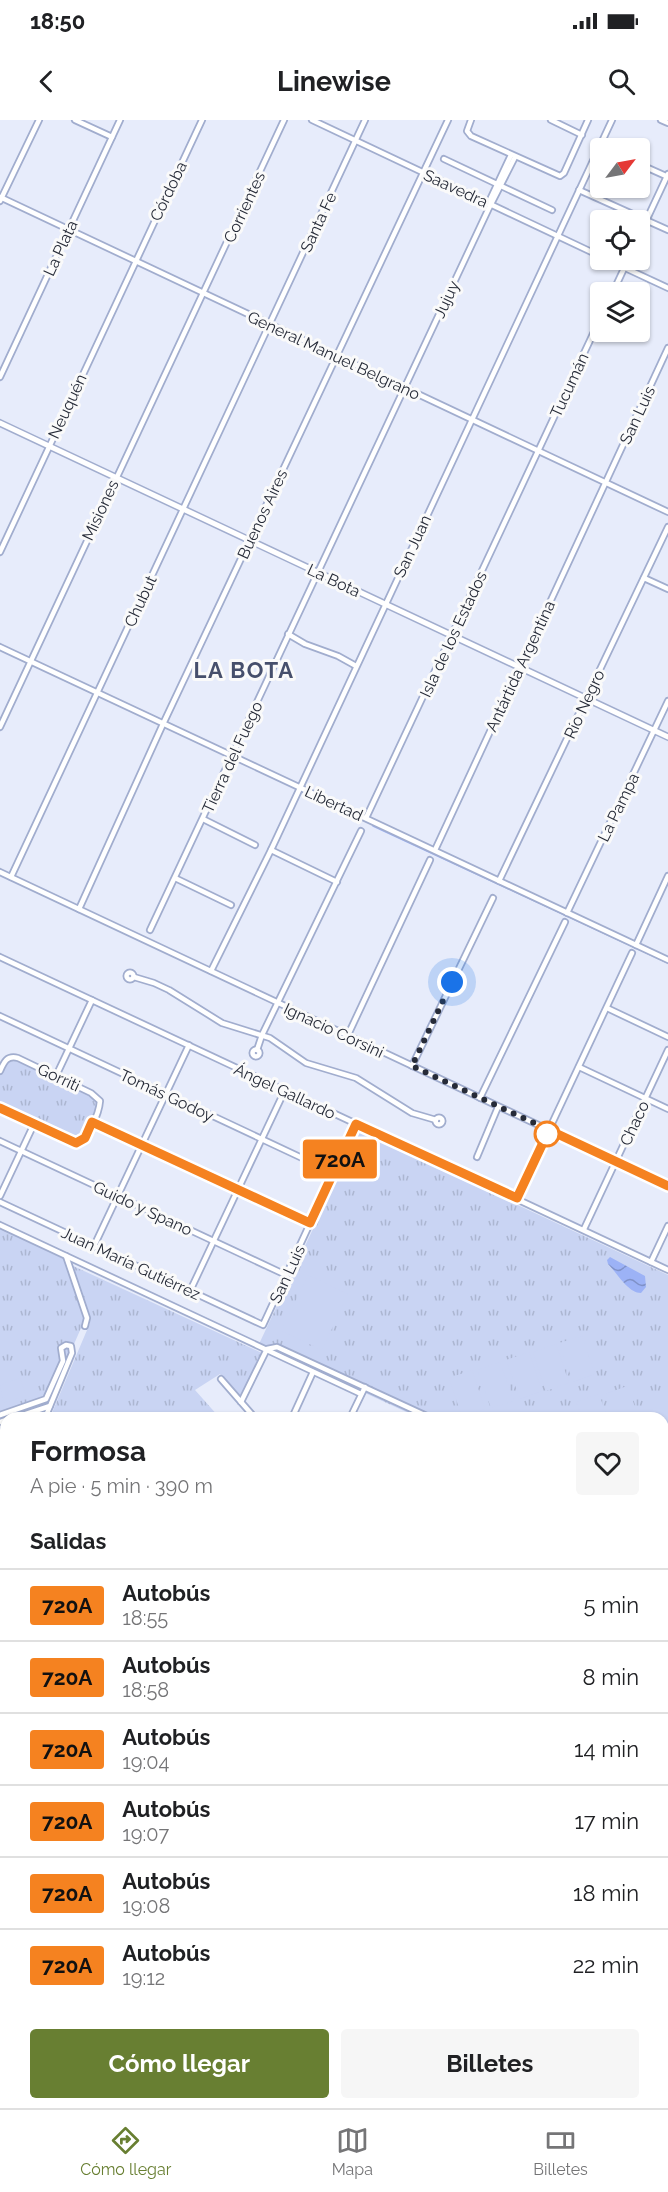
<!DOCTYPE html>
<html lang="es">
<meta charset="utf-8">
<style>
:root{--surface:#fff;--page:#f6f6f6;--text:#202124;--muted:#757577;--line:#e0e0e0;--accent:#687f32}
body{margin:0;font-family:Raleway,sans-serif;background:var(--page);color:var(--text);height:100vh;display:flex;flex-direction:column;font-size:22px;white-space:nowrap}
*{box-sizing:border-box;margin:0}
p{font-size:20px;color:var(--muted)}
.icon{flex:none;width:33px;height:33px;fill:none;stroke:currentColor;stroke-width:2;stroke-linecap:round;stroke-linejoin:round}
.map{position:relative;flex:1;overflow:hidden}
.side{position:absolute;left:0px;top:1292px;width:669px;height:698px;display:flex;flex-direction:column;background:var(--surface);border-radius:18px 18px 0 0;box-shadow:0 2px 4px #0004}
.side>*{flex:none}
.badge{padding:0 12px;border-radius:4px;font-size:21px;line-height:39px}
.needle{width:39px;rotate:58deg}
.buttons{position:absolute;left:590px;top:18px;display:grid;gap:12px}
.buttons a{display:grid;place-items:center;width:60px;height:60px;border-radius:6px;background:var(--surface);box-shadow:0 2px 4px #0004;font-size:30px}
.you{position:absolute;width:30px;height:30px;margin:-15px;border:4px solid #fff;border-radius:50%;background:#1a73e8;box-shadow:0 0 0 9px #1a73e833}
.map>.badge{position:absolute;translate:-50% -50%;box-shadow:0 0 0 3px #fff}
h2{padding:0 30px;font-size:22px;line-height:54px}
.round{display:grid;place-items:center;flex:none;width:63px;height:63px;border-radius:6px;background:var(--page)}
.head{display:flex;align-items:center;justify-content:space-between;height:102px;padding:0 30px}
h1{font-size:28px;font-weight:700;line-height:45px}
.action{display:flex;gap:12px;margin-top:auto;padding:12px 30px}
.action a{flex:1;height:69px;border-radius:6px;background:var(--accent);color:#fff;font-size:24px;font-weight:700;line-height:69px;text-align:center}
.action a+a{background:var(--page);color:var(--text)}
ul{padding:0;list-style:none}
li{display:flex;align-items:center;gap:18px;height:72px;padding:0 30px;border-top:2px solid var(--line)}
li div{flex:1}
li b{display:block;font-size:22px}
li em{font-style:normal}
li .badge{min-width:66px;font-weight:700;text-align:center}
.status{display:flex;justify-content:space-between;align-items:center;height:42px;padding:0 30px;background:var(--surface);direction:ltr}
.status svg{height:16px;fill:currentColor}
header{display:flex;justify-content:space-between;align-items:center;height:78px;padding:0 30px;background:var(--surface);font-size:27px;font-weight:700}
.menu{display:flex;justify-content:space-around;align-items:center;height:84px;border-top:2px solid var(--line);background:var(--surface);font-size:16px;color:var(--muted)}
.menu a{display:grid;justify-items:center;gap:3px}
.menu .on{color:var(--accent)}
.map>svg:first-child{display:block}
.grass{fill:url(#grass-tufts)}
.pitch{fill:#c9d4f3}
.water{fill:url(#water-waves)}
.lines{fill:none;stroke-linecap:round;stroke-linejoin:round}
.stream{stroke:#9cb2f6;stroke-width:1.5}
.minor-casing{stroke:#a1adce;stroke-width:8}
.tertiary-casing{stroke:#a1adce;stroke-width:8}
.secondary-casing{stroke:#a1adce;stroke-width:9}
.minor{stroke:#fff;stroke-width:4.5}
.tertiary{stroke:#fff;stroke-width:5}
.secondary{stroke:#fff;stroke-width:6}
.line-casing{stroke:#fff;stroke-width:14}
.line{stroke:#f58220;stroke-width:9}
.walk{stroke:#262b38;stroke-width:6;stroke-dasharray:0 10.8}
.stop-dot{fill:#fff;stroke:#f58220;stroke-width:3}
.labels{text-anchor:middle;stroke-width:6;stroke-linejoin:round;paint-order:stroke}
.street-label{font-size:16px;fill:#262b38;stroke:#fafafa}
.district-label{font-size:22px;font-weight:bold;letter-spacing:1.5px;fill:#464f6c;stroke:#fafafa}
</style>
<div class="status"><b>18:50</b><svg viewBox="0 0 49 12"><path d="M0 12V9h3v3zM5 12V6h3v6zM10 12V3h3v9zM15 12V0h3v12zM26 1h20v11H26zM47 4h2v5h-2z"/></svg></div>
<header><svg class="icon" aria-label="back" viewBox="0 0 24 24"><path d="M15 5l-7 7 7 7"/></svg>Linewise<svg class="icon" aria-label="search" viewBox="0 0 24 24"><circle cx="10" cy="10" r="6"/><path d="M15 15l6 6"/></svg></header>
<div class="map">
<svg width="668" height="1988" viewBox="0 0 668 1988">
<defs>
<pattern id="grass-tufts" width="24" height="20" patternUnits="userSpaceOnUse" patternTransform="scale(1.5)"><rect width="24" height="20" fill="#c9d4f3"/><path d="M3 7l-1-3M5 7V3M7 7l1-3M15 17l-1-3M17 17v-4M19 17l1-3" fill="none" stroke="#acb6d1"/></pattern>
<pattern id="water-waves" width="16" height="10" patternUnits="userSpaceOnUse" patternTransform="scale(1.5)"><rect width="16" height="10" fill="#9cb2f6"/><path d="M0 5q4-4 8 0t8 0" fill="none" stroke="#7f91c8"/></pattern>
</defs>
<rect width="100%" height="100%" fill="#e7ecfb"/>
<g class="grass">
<path d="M15 938 90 974C93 976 97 979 97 982 99 988 84 1015 79 1020L71 1019 0 986V956L9 940Z"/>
<path d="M361 1012 668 1155V1504H663V1298L417 1297 259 1224 358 1013Z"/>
<path d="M0 1108 64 1139 85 1199 42 1297 6 1298V1401L0 1398Z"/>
<path d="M71 1145 262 1233 243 1274 238 1275 220 1254 195 1270 219 1297 57 1298 51 1295 90 1203Z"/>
<path d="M663 1948 668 1951V1988H595L597 1983H663Z"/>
</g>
<g class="pitch">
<path d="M308 1155 348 1174 322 1230 281 1211Z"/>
<path d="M582 1216 595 1254 573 1262 559 1223Z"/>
<path d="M556 1224 569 1263 546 1271 533 1232Z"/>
<path d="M529 1232 542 1271 520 1279 506 1240Z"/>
<path d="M500 1242 514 1281 491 1288 477 1250Z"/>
<path d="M472 1250 485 1289 462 1297 449 1258Z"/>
<path d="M20 1258 26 1276 3 1283 0 1265Z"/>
<path d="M627 1266 639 1297H613L605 1274Z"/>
<path d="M599 1274 607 1297H582L576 1282Z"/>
<path d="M6 1325V1395L0 1392V1338Z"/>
</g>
<path class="water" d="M610 1137 645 1156 646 1167 641 1173C628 1173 617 1153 608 1144L607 1140Z"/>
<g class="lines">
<path class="stream" d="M373 706 668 843"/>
<g class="minor-casing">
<g id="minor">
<path d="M75 0 112 17"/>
<path d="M312 0 600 136"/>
<path d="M471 0 467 11 471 16 560 56 564 53 588 0"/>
<path d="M551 0 582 15"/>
<path d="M661 0 668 3"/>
<path d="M444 39 552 90"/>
<path d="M639 44 668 57"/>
<path d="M579 70 668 110"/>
<path d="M0 77 668 392"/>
<path d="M0 81 39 0"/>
<path d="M488 84 511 35"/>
<path d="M639 116 668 54"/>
<path d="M608 140 668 168"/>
<path d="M613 172 628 140"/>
<path d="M0 257 120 0"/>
<path d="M0 432 202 0"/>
<path d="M644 458 668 469"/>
<path d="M288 514 305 524 338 536 356 546"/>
<path d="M0 527 668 840"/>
<path d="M0 607 284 0"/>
<path d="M366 698 600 199"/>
<path d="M203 699 255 725"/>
<path d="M271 730 337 762"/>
<path d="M435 730 668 228"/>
<path d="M0 752 668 1066"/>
<path d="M11 757 365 0"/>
<path d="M175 758 231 785"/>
<path d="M499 761 668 407"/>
<path d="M79 789 163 604 448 0"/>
<path d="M567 793 668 581"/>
<path d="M150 810 488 90 515 37"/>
<path d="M636 825 668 756"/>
<path d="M0 837 668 1150"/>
<path d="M211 851 271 730 612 0"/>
<circle cx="130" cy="856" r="3.5"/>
<path d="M134 857 154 863 169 870 222 903 270 918 306 943 356 958 412 993 436 1000"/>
<path d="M607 888 668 917"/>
<path d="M0 896 334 1053"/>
<path d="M347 917 430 740"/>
<circle cx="256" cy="933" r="3.5"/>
<path d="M257 930 262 915 361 711"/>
<path d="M412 946 493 778"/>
<path d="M579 947 668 989"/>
<path d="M0 951C4 942 7 935 18 938L91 973 100 981C99 994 88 1019 76 1023L0 988"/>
<path d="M56 956 92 880"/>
<path d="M480 978 565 802"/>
<circle cx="439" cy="1001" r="3.5"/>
<path d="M92 1002 310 1103"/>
<path d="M0 1021 286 1155"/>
<path d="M477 1037 498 987"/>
<path d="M0 1076 34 1004"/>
<path d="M517 1078 632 833"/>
<path d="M0 1082 263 1205 356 1004"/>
<path d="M0 1105 361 1274"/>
<path d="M584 1109 668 930"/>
<path d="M94 1126 189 925"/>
<path d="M66 1136 87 1198 85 1206"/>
<path d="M651 1142 668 1106"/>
<path d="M190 1171 285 970"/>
<path d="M221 1259 255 1298"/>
<path d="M241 1282 267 1229 277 1227 431 1298"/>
<path d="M0 1295 46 1279 63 1241 61 1228 66 1225 71 1226 72 1233 50 1286 14 1298"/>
<path d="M45 1298 50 1286"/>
<path d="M292 1298 313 1252"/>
<path d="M350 1298 365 1267"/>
<path d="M0 1302 6 1300"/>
<path d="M0 1401 6 1404"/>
<path d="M0 1406 6 1409"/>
<path d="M0 1479 6 1480"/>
<path d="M0 1494 6 1493"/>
<path d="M663 1533 668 1532"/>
<path d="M663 1596 668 1585"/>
<path d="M0 1636 6 1637"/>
<path d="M663 1703 668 1701"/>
<path d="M663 1747 666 1753"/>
<path d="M663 1919 668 1932"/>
</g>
</g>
<g class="tertiary-casing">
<path id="tertiary" d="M0 303 668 617"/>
</g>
<g class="secondary-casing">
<g id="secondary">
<path d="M0 1752 6 1770"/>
<path d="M0 1773 6 1792"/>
<path d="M0 1976 6 1979"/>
<path d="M14 1983 25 1988"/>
<path d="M68 1983 69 1988"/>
<path d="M75 1983 77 1988"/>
</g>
</g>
<use href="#minor" class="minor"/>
<use href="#tertiary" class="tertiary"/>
<use href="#secondary" class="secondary"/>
</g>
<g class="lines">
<g class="line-casing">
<path id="line" d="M0 988 76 1023 85 1018 92 1002 310 1103 356 1004 517 1078 549 1010 668 1066"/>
</g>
<use href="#line" class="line"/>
<path class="walk" d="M452 862 412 946 549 1010 547 1014"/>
</g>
<circle class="stop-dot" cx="547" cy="1014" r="12"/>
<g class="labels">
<g class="street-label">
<text transform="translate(456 68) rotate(25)" y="6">Saavedra</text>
<text transform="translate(168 71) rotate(-64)" y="6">Córdoba</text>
<text transform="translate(244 87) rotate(-65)" y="6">Corrientes</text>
<text transform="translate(318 102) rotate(-65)" y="6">Santa Fe</text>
<text transform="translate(60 128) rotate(-65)" y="6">La Plata</text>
<text transform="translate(446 179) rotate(-65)" y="6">Jujuy</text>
<text transform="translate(334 235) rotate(25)" y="6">General Manuel Belgrano</text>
<text transform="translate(569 265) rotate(-65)" y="6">Tucumán</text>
<text transform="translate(67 286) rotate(-65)" y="6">Neuquén</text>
<text transform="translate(637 295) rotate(-65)" y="6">San Luis</text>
<text transform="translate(100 390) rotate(-65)" y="6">Misiones</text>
<text transform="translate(262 394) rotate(-65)" y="6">Buenos Aires</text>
<text transform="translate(412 426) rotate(-65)" y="6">San Juan</text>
<text transform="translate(334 460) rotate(25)" y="6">La Bota</text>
<text transform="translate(140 481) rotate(-65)" y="6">Chubut</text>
<text transform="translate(453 514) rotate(-65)" y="6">Isla de los Estados</text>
<text transform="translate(520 546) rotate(-65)" y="6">Antártida Argentina</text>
<text transform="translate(584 584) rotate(-65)" y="6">Río Negro</text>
<text transform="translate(232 637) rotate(-65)" y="6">Tierra del Fuego</text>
<text transform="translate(334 683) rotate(25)" y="6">Libertad</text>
<text transform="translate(618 687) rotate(-64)" y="6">La Pampa</text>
<text transform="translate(334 910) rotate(25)" y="6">Ignacio Corsini</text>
<text transform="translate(59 957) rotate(25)" y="6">Gorriti</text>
<text transform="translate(285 971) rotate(25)" y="6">Ángel Gallardo</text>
<text transform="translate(167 975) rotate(25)" y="6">Tomás Godoy</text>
<text transform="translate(634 1003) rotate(-65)" y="6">Chaco</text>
<text transform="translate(143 1088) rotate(25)" y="6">Guido y Spano</text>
<text transform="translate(131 1143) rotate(25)" y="6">Juan María Gutiérrez</text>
<text transform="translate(287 1154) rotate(-65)" y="6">San Luis</text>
</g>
<g class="district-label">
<text x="244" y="558">LA BOTA</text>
</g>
</g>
</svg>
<div class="buttons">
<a><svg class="needle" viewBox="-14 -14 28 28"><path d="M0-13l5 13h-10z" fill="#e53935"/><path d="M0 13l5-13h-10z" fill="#757577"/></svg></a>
<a><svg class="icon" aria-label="locate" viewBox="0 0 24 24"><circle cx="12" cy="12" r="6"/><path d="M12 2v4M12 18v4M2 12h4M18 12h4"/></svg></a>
<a><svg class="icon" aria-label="layers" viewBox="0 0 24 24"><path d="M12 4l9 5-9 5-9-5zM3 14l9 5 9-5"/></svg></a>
</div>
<div class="you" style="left:452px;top:862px"></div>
<b class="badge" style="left:340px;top:1039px;background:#f58220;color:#111">720A</b>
<section class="side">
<div class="head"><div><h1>Formosa</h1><p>A pie · 5 min · 390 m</p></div><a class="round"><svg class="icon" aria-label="heart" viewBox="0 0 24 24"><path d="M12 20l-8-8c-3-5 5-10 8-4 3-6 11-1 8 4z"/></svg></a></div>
<h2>Salidas</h2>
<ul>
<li><span class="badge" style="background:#f58220;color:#111">720A</span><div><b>Autobús</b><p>18:55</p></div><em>5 min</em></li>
<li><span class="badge" style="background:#f58220;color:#111">720A</span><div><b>Autobús</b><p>18:58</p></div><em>8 min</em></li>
<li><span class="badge" style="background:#f58220;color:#111">720A</span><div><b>Autobús</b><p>19:04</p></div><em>14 min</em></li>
<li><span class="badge" style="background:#f58220;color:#111">720A</span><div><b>Autobús</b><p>19:07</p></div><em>17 min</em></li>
<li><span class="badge" style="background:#f58220;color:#111">720A</span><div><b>Autobús</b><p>19:08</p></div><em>18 min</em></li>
<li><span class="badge" style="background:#f58220;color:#111">720A</span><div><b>Autobús</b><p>19:12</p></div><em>22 min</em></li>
</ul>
<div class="action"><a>Cómo llegar</a><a>Billetes</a></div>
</section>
</div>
<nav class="menu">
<a class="on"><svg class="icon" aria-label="directions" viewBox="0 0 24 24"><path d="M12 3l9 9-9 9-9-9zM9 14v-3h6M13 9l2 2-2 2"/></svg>Cómo llegar</a>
<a><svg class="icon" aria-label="map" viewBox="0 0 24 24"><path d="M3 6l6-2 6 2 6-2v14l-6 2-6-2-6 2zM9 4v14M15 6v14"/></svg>Mapa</a>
<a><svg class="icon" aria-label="tickets" viewBox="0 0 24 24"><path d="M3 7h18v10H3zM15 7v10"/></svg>Billetes</a>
</nav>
